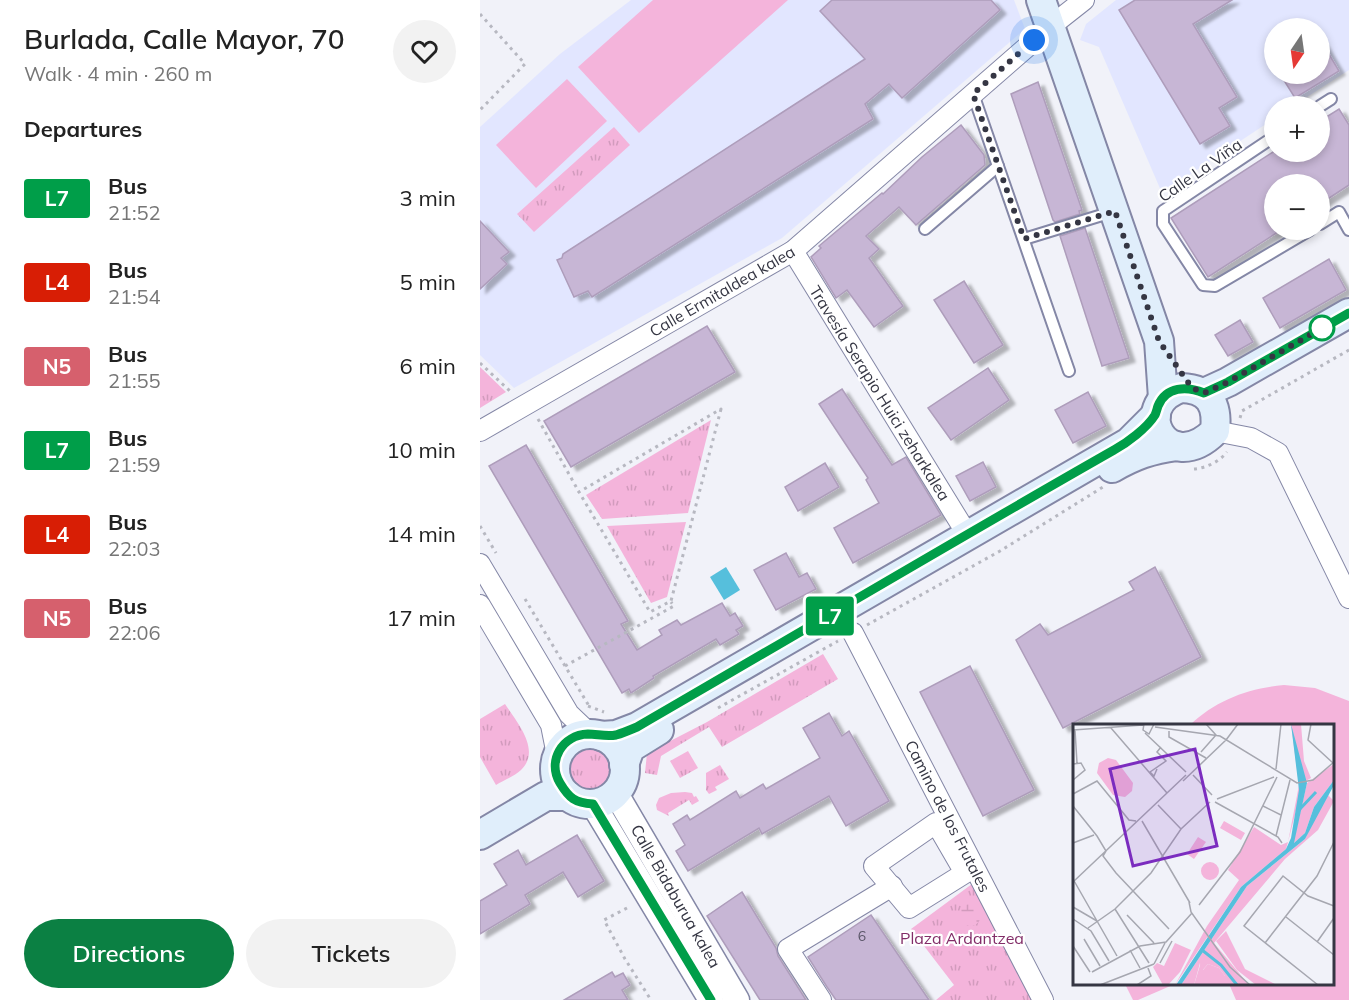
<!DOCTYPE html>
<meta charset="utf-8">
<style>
:root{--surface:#fff;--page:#f2f2f2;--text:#222;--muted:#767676;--accent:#0b8043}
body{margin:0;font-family:Mulish,sans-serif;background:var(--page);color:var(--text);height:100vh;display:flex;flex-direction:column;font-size:22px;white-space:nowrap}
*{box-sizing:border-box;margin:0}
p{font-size:20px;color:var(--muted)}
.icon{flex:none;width:33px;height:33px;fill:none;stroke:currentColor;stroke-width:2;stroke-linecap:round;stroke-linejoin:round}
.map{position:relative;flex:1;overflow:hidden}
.side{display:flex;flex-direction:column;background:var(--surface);width:480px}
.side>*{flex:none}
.badge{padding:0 12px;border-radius:4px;font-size:21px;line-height:39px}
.needle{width:39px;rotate:193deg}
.buttons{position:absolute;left:784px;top:18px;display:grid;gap:12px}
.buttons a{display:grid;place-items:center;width:66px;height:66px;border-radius:50%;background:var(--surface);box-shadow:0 3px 9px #0003;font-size:30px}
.you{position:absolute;width:30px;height:30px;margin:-15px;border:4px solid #fff;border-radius:50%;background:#1a73e8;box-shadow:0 0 0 9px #1a73e833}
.map>.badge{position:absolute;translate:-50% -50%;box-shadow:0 0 0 3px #fff}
h2{padding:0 24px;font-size:22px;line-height:54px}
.round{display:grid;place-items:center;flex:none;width:63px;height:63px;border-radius:32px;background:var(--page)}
.summary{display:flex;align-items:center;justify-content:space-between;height:102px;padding:0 24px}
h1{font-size:28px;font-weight:600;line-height:45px}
.action{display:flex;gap:12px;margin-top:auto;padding:12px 24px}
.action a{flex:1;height:69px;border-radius:36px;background:var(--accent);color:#fff;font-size:24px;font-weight:600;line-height:69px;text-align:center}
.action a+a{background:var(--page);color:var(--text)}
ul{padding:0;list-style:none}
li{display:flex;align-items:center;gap:18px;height:84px;padding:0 24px}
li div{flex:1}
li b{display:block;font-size:22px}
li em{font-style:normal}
li .badge{min-width:66px;font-weight:700;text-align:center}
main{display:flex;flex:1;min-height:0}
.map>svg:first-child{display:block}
.built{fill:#e2e6ff;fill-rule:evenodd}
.grass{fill:url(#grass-tufts)}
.wetland{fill:url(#wetland-marsh)}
.pitch{fill:#f4b4db}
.water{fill:#56bfdc}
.building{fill:#c7b6d5;stroke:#ae9dbb;stroke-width:1.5;filter:url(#shadow)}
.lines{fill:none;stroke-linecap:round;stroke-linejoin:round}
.service-casing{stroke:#8487a6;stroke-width:14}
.minor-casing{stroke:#8487a6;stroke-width:22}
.tertiary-casing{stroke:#8487a6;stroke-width:27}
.secondary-casing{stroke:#8487a6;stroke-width:32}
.path{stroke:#b7b8c1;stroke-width:3;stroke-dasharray:3 4.5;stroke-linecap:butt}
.service{stroke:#fff;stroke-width:10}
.minor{stroke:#fff;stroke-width:20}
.tertiary{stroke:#fff;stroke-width:24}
.secondary{stroke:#e0eefb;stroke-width:28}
.line-casing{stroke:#fff;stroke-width:14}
.line{stroke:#009e49;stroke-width:9}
.walk{stroke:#353643;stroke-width:6;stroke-dasharray:0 10.8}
.stop-dot{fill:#fff;stroke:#009e49;stroke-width:3}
.labels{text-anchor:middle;stroke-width:4.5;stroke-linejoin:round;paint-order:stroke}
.number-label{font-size:14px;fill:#5a5668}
.street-label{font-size:16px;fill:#353643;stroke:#fff}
.park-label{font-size:16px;fill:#822d68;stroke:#fff}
.inset-river{fill:none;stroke:#56bfdc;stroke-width:3}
.inset-road{fill:none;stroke:#a6a7b0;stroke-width:1.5}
.view{fill:#7b2cbf;fill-opacity:0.15;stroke:#7b2cbf;stroke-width:3}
.inset-edge{fill:none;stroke:#353643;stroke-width:3}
</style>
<main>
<section class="side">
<div class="summary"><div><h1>Burlada, Calle Mayor, 70</h1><p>Walk · 4 min · 260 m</p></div><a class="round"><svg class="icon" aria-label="heart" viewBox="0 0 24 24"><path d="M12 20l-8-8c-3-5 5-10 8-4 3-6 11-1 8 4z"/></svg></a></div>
<h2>Departures</h2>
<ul>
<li><span class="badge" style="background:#009e49;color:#fff">L7</span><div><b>Bus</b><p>21:52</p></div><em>3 min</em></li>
<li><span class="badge" style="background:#d81e05;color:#fff">L4</span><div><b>Bus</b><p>21:54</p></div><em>5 min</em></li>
<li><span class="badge" style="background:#d6606d;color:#fff">N5</span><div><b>Bus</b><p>21:55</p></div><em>6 min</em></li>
<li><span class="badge" style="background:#009e49;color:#fff">L7</span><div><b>Bus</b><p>21:59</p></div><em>10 min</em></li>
<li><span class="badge" style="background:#d81e05;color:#fff">L4</span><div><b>Bus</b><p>22:03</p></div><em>14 min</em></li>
<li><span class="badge" style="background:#d6606d;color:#fff">N5</span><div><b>Bus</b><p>22:06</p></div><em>17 min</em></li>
</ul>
<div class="action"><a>Directions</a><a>Tickets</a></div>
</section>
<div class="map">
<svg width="869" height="1000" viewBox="0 0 869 1000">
<defs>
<pattern id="grass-tufts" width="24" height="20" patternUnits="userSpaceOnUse" patternTransform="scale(1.5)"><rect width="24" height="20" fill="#f4b4db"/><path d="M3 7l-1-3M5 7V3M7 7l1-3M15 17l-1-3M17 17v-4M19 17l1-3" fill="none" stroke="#d29bbd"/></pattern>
<pattern id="wetland-marsh" width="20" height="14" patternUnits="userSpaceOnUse" patternTransform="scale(1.5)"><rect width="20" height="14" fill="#f4b4db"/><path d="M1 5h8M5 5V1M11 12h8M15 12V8" fill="none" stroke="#d29bbd"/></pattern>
<filter id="shadow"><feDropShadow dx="6" dy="4" stdDeviation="1.5" flood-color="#0004"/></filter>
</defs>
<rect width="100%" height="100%" fill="#f1f2f9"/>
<g class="built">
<path d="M151 0H534L545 29 302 238 34 388 0 355V127L80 54Z"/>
<path d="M636 0H869V70L813 106H795V118L682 193 619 47 600 40 606 24ZM795 28H840V74H795Z"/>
</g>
<g class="grass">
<path d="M134 127 150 145 54 232 37 214Z"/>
<path d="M0 367 26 392 0 408Z"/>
<path d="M231 420 208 513 122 519 106 495Z"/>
<path d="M206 522 187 597 171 603 127 526Z"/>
<path d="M343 654 358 679 242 747 229 727 181 756 177 775 165 773 167 753 227 722Z"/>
<path d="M25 704C36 721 62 750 41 770 35 776 24 780 16 785L0 757V719Z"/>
<circle cx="108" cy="768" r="23"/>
<path d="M208 751 218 768 200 778 190 761Z"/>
<path d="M240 765 249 779 235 787 237 790 229 794 226 790V773Z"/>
<path d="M205 792 212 793 214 797 216 796 219 801 212 805 209 800 188 813 189 816 177 810 176 805 179 798 191 793Z"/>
<path d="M492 884 556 1000H456L474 985 431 929Z"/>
</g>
<circle class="wetland" cx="490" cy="915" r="11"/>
<g class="pitch">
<path d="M173 0H308L159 133 98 67Z"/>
<path d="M87 79 127 121 56 188 16 145Z"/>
<path d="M804 685 835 688 869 701V1000H756L749 984H852V726L710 725C736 700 769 688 804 685Z"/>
<path d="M645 984H695L658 1000H653Z"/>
</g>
<path class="water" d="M246 567 260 590 244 600 230 577Z"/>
<g class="building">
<path d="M352 0H511L520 10 422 98 409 84 385 104 393 119 112 297 108 291 94 297 77 260 82 258 83 254 385 59 340 11Z"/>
<path d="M655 0H752L713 24 757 97 739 108 750 126 720 144 639 10Z"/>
<path d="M840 39 859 71 815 98 800 74H840Z"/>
<path d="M558 82 602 210 599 211 600 214 575 222 573 220 531 94Z"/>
<path d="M859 109 869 125V185L840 204V184H795V230H801L728 277 691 218 793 152H840V121Z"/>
<path d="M481 125 504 155 505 165 436 225 419 207 386 236 399 249 389 258 423 306 394 327 367 290 356 298 331 257 341 248 339 246 402 193 403 194 442 157Z"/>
<path d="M0 221 29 252 21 258 27 264 0 289Z"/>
<path d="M605 228 649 358 622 366 580 236Z"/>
<path d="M849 259 866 290 800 328 783 298Z"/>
<path d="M484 281 523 345 494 363 454 300Z"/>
<path d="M760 320 773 342 748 356 735 335Z"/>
<path d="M227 326 255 372 91 467 64 421Z"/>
<path d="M508 368 529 400 471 440 448 408Z"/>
<path d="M362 389 412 465 426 457 461 515 373 563 354 528 399 503 386 480 388 478 339 404Z"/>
<path d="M608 392 626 426 593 443 575 410Z"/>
<path d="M46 445 148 621 141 624 157 650 182 635 179 630 197 620 201 625 242 603 250 616 255 613 263 626 256 630 259 634 240 645 236 639 173 676 174 678 151 693 149 689 142 693 9 466Z"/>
<path d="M503 462 516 487 490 501 476 476Z"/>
<path d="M345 463 359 487 318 511 305 487Z"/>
<path d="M306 553 319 577 327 573 336 589 296 610 274 570Z"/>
<path d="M675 567 721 657 583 728 536 640 560 624 568 635 654 590 649 582Z"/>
<path d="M490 666 554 790 503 816 440 692Z"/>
<path d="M349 713 362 736 369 731 409 801 366 826 349 796 282 834 279 828 208 871 196 851 205 845 193 824 207 815 210 820 256 791 260 798 283 784 286 789 340 758 323 728Z"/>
<path d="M97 835 124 881 98 897 83 872 45 895 50 904 0 934V901L27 885 14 864 38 850 46 865Z"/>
<path d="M262 892 296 948 298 956 326 1000H280L227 916Z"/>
<path d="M391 915 449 1000H356L347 987 328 957Z"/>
<path d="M132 972 135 977 143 973 150 985 142 990 148 1000H84Z"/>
</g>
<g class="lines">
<g class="service-casing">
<g id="service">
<path d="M493 94 589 371"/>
<path d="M840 106 851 99"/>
<path d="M795 136 683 211V224L723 285 735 286 830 230"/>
<path d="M840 224 859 212 869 230"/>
<path d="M445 229 518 166"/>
<path d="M544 239 632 212"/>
</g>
</g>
<g class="minor-casing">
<g id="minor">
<path d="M313 251 487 534"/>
<path d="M0 431 313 251 571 26 604 0"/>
<path d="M735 431 771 438 798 453 869 598"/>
<path d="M0 564 89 714 110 734"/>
<path d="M0 605 71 725 77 755"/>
<path d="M373 633 563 1000"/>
<path d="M456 823 485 873 429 908 394 866Z"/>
<path d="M341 1000 308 949 412 886"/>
</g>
</g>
<g class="tertiary-casing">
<g id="tertiary">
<path d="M135 792 257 1000"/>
<path d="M113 804 231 1000"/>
</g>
</g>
<g class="secondary-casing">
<g id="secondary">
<path d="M561 0 679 341 683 398"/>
<path d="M701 388C730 389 738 405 735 431 687 479 648 405 701 388Z"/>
<path d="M724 393 748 382 869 313"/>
<path d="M632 468C653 456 671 449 696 446"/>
<circle cx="110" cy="769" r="35"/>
<path d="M121 736 136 735 157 727 649 442 676 415"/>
<path d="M144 765 150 748 179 730"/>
<path d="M0 835 66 796H88"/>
</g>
</g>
<g class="path">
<path d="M0 14 45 64 0 110"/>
<path d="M0 363 31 392"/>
<path d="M241 409 191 601 170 612 99 492Z"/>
<path d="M760 418 762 411 869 350"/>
<path d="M58 419 99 492"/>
<path d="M714 469C726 468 739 462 747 452"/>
<path d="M0 526 16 553"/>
<path d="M45 599 109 706"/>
<path d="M387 625 520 551 623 487"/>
<path d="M85 666 194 606 191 602"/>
<path d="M108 706 124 712"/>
<path d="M238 708 358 641"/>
<path d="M147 908 124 920 145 959 171 1000"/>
</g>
<use href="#service" class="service"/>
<use href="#minor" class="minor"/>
<use href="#tertiary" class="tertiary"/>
<use href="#secondary" class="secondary"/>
</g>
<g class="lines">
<g class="line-casing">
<path id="line" d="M231 1000 113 804C95 803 89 798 80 783 67 761 82 735 108 734 117 734 126 737 136 735 143 733 150 730 157 727 316 635 474 541 634 450 647 443 667 428 675 415 676 413 677 409 678 406 686 386 707 386 724 393L748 382 869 313"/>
</g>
<use href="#line" class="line"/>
<path class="walk" d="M554 40 493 94 544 239 635 211 679 341 712 388 724 393 748 382 842 328"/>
</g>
<circle class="stop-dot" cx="842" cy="328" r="12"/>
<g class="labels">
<g class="number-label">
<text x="382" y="941">6</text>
</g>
<g class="street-label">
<text transform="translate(720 170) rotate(-35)" y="6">Calle La Viña</text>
<text transform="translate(242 291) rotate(-30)" y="6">Calle Ermitaldea kalea</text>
<text transform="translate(400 393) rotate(58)" y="6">Travesía Serapio Huici zeharkalea</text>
<text transform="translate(468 816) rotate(63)" y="6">Camino de los Frutales</text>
<text transform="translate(196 896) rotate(60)" y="6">Calle Bidaburua kalea</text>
</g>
<g class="park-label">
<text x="482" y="944">Plaza Ardantzea</text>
</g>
</g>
<g transform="translate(593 724)">
<rect width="261" height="261" fill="#f1f2f9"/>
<path d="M261 40V56L241 83 232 109 220 120 234 59ZM181 103 208 121 215 118 213 125 168 163 102 261 134 202 166 156 155 146ZM153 207 172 245 204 261H183L164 246 143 217ZM128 238 130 246 135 240 146 244 152 252V261H121Z" fill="#f4b4db"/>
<path d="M218 0H228L231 37 238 54 226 61 227 71 215 118 226 61ZM261 61 254 70 261 77 245 106 212 135 141 219 176 261H152V252L146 244 135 240 128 248 127 239 121 261H108L174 162 232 115 251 73Z" fill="#f4b4db"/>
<path d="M151 97 172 109 168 116 147 104ZM128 147a9 9 0 1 1 18 0a9 9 0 1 1-18 0Z" fill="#f4b4db"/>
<path d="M102 219 118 226 107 248 95 261H90L80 243 84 239 91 242Z" fill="#f4b4db"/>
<path d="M35 34 43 36 60 59 59 67 52 73 40 71 24 49 26 39ZM125 113 133 118 121 135 114 130Z" fill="#f4b4db"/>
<path d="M218 0 234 59 221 119 232 109 241 83 261 56V61L232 115 174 162 108 261H103L168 163 213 125 218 114 226 66Z" fill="#56bfdc"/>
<path class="inset-river" d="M226 86 243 68M129 226 148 241 164 261"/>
<path class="inset-road" d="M71 0 70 6 76 10 81 0M238 0 235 16 260 39M82 3 147 12 224 59 240 56 261 38M38 4 94 69M0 6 70 1M2 6 4 39M96 7V13L133 34M72 9 113 48M153 16 165 0M128 28 143 11 133 0M0 40 8 39 12 46 0 56M84 45 81 52 77 48 93 37 84 28 88 23M203 45 208 0M120 51 139 71M110 57 153 16M0 70 24 57 56 96 63 97M144 75 201 53M142 78 205 113 209 119M85 81 108 105M0 82 24 112 33 127 30 132 43 149 96 205M190 82 208 91M69 97 117 179M203 112 217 56M0 119 21 111M0 155 44 232M0 158 113 51M116 178 118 188 157 243 177 261M126 181 167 128 204 53M0 183 24 197M42 185 76 239M54 191 81 219M213 193 261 231M0 195 18 207 36 237M15 204 42 185 78 149 108 105 137 78M11 215 27 242M244 218 261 194M192 219 244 152 261 118M0 222 17 248M57 226 67 244M87 239 99 217M81 240 92 219M19 248 67 222 93 218 119 189M27 261 81 240M64 261 78 252 75 244M245 261 171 202 210 152 235 172 261 182"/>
<path class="view" d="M122 25 144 122 60 142 37 45Z"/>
<rect width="261" height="261" class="inset-edge"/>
</g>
</svg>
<div class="buttons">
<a><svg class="needle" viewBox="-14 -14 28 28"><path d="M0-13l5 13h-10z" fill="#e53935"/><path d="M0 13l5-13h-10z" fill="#767676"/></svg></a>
<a>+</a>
<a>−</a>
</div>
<div class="you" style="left:554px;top:40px"></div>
<b class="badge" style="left:350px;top:616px;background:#009e49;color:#fff">L7</b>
</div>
</main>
